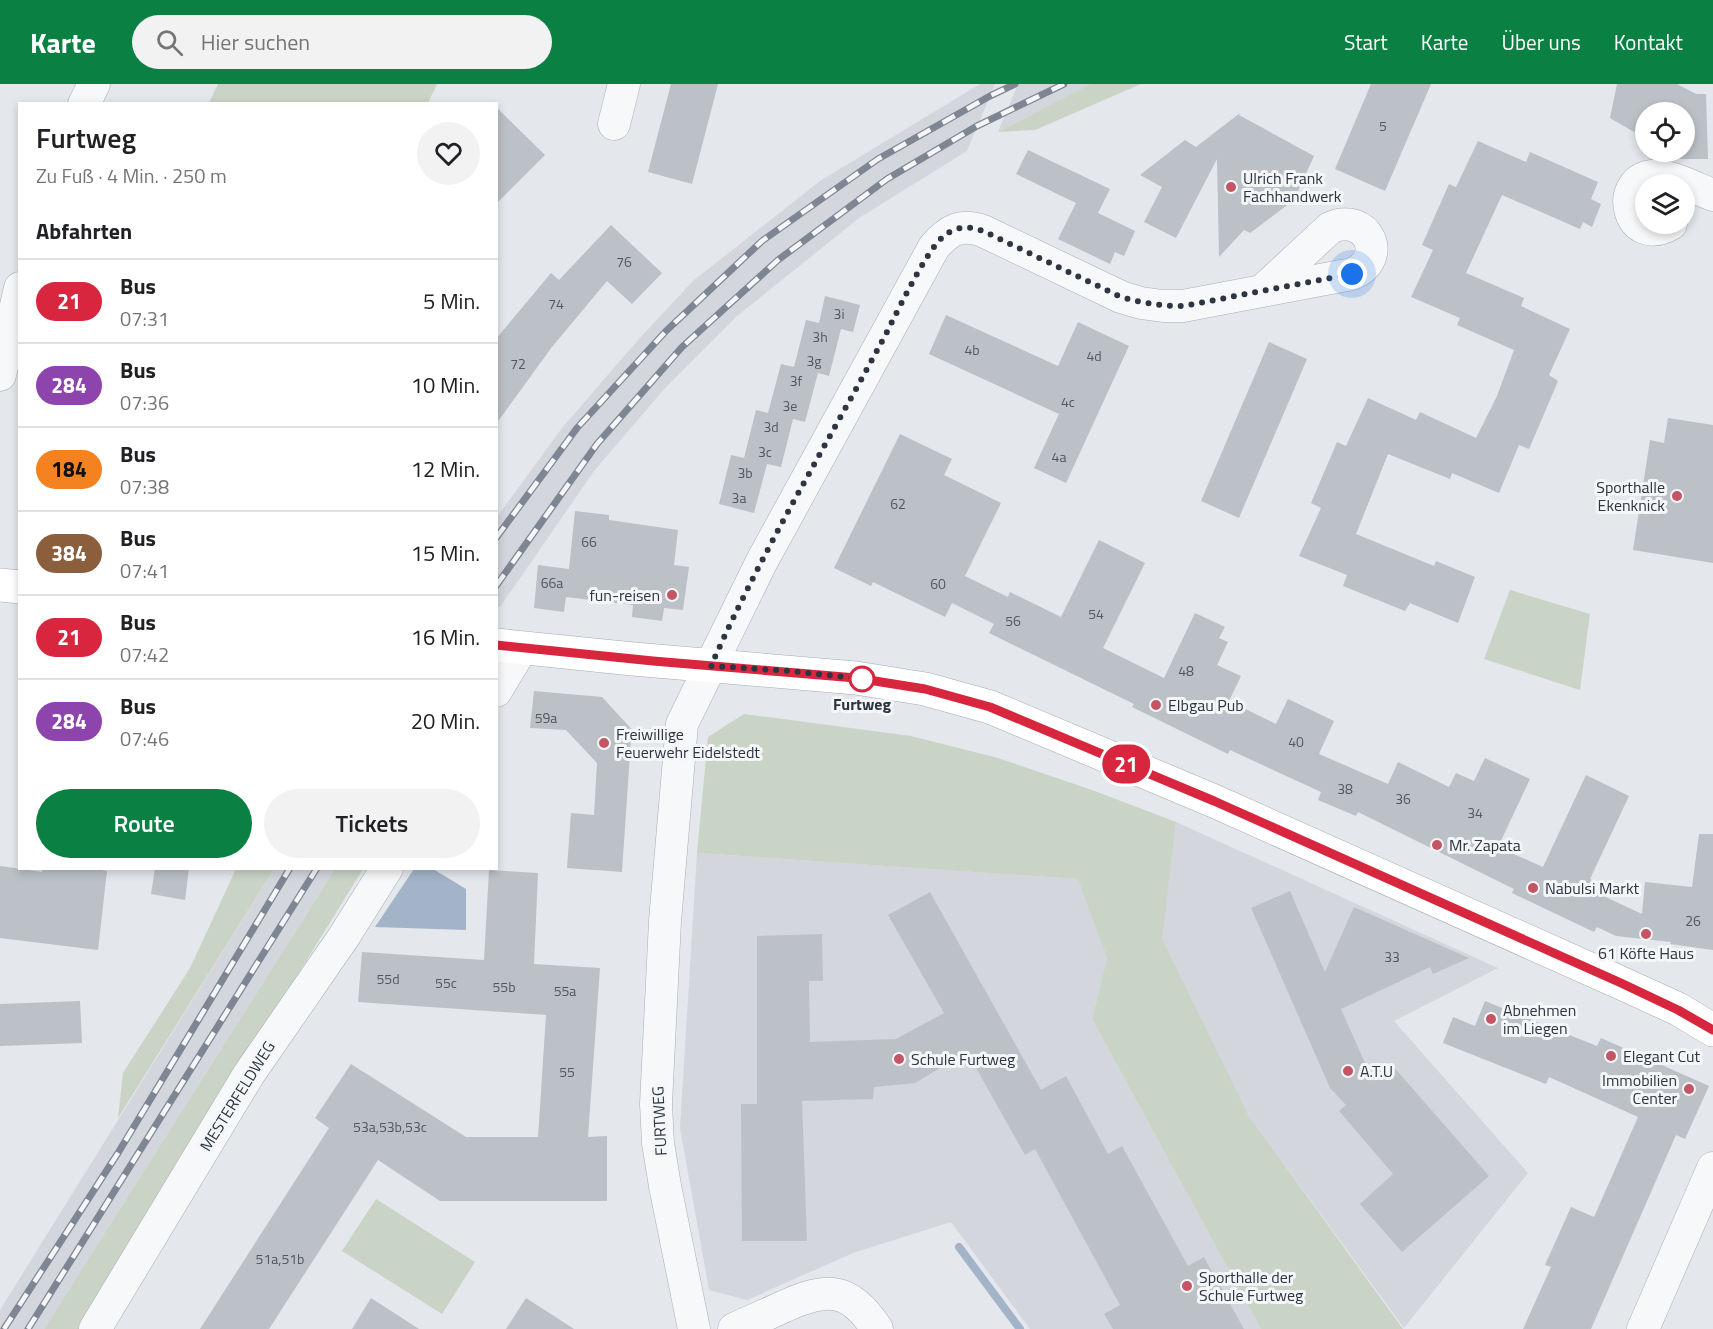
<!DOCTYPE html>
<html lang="de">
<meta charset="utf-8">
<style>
:root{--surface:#fff;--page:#f2f2f2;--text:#202124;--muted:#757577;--line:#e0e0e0;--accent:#0b8043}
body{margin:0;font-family:"Titillium Web",sans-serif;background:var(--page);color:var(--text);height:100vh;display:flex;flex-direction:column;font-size:22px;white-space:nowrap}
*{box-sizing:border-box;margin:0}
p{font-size:20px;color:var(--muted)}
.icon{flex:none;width:33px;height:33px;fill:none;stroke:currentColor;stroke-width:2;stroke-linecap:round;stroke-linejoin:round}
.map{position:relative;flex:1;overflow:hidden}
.side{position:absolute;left:18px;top:18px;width:480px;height:768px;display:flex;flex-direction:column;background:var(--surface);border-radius:0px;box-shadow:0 3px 9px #0003}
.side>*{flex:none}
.badge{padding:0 12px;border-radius:20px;font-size:21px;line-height:39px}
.fabs{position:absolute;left:1635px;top:18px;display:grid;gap:12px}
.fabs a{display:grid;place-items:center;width:60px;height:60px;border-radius:50%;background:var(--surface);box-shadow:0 3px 9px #0003;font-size:30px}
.you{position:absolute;width:30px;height:30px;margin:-15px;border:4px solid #fff;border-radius:50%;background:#1a73e8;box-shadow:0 0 0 9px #1a73e833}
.map>.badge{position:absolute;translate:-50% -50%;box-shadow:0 0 0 3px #fff}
h2{padding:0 18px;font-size:22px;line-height:54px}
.round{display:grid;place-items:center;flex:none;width:63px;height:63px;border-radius:32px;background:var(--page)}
.summary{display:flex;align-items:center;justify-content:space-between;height:102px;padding:0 18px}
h1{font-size:28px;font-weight:600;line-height:45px}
.cta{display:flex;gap:12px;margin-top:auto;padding:12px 18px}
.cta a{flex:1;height:69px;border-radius:36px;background:var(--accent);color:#fff;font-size:24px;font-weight:600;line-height:69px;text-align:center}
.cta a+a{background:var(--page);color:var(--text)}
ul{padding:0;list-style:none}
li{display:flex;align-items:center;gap:18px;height:84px;padding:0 18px;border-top:2px solid var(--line)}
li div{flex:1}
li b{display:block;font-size:22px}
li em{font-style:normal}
li .badge{min-width:66px;font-weight:700;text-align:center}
header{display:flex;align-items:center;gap:36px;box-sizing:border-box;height:84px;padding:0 30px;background:var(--accent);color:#fff}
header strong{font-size:28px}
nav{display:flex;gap:33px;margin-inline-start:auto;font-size:21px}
.search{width:420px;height:54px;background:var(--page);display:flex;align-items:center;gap:15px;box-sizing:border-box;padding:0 21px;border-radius:33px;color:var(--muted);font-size:22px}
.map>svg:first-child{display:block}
.built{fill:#d3d6dd}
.green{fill:#cad4c6}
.water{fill:#a3b4c8}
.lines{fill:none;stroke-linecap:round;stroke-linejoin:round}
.stream{stroke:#a3b4c8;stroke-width:8}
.building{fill:#bcc0c7}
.street-casing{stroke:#a9aeb5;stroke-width:33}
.primary-casing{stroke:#a4abb6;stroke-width:34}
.street{stroke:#f7f8f9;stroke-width:32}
.primary{stroke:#fff;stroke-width:33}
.rail-casing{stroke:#7f8693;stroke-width:7}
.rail{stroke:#f4f6f8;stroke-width:4.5;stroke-dasharray:14;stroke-linecap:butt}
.line-casing{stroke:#fff;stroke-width:14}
.line{stroke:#d7263d;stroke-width:9}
.walk{stroke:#2d3542;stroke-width:6;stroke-dasharray:0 10.8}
.poi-dot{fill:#c55564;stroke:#f4f6f8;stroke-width:2}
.stop-dot{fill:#fff;stroke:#d7263d;stroke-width:3}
.labels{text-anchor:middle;stroke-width:6;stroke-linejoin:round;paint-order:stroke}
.number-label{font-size:14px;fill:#515863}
.poi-label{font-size:16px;fill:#2d3542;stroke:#f4f6f8;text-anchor:start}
.stop-label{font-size:16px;font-weight:bold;fill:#2d3542;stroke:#f4f6f8}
.street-label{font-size:16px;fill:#2d3542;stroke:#f4f6f8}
</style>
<header>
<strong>Karte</strong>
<div class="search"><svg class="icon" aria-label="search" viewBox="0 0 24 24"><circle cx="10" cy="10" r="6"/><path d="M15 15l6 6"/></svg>Hier suchen</div>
<nav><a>Start</a><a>Karte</a><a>Über uns</a><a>Kontakt</a></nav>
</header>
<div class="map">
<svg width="1713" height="1245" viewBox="0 0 1713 1245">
<rect width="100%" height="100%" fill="#e4e7eb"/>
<g class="built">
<path d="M980 0H995L967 67 859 134 736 233 666 303 594 387 500 523 497 522V433L562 344 638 256 693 197 820 97Z"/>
<path d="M1018 0H1090L998 48Z"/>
<path d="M1176 738 1498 884 1394 937 1528 1089 1404 1244 1249 1032 1161 855Z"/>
<path d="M697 769 1079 795 1107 874 1092 935 1261 1245H1030L951 1138 853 1169 747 1216 709 1206 680 1044Z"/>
<path d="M274 785H335L44 1245H0V1226Z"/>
</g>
<g class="green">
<path d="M218 0H437L428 19H209Z"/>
<path d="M1090 0H1141L1035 46 998 48Z"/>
<path d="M1510 506 1590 530 1580 606 1484 575Z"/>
<path d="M744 630 911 652 998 674 1092 706 1176 738 1162 855 1249 1032 1403 1245H1261L1092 935 1107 874 1078 795 697 769 708 653Z"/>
<path d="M236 785H274L118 1034 123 989 190 884Z"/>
<path d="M335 785H363L79 1245H44Z"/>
<path d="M376 1115 475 1178 442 1230 342 1167Z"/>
</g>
<path class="water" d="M414 785H433L466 805V846L375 843Z"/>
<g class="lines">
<path class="stream" d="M959 1163 1020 1245"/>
</g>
<g class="building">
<path d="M671 0H718L692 100 648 88Z"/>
<path d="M1371 0H1431L1385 107 1335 85Z"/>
<path d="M1617 0H1677L1696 10H1706L1708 75H1681L1668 68H1684V28H1646V55L1610 34Z"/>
<path d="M496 23 545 71 496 120Z"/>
<path d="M1240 29 1239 31 1314 72 1294 116 1250 149 1244 146 1219 173 1217 75 1176 154 1144 138 1162 103 1140 91 1185 56 1196 63Z"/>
<path d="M1478 57 1526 78 1530 68 1598 98 1591 115 1601 120 1592 143 1583 138 1580 145 1502 111 1466 189 1524 214 1521 222 1570 245 1549 291 1558 297 1544 330 1529 365 1519 361 1499 409 1452 389 1450 395 1388 370 1356 450 1434 482 1436 477 1475 493 1458 539 1410 519 1405 527 1343 502 1347 491 1299 472 1321 424 1311 419 1337 358 1346 362 1368 314 1416 336 1420 328 1476 354 1497 312 1514 266 1457 241 1460 234 1411 213 1433 166 1422 161 1449 100 1456 103Z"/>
<path d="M1028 66 1110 105 1098 129 1135 147 1124 172 1115 168 1110 180 1058 155 1076 119 1016 90Z"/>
<path d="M611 141 662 189 632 220 607 197 552 263 496 340V255L551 189 559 196Z"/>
<path d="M825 212 860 221 853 248 841 245 829 292 818 289 805 338 793 335 781 383 767 380 754 429 719 420 731 371 744 374 756 326 768 329 781 280 794 283 806 236 819 239Z"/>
<path d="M946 231 1058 282 1078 238 1129 262 1066 399 1034 384 1059 330 929 270Z"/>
<path d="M1269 258 1307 275 1239 434 1201 417Z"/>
<path d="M1668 334 1713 341V479L1633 466 1650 356 1664 359Z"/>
<path d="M900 350 952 375 944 391 1001 419 965 492 1008 513 1010 508 1061 533 1099 456 1145 479 1103 564 1164 594 1195 529 1225 543 1219 554 1228 558 1217 581 1241 592 1229 617 1276 640 1288 615 1334 637 1319 670 1388 700 1398 678 1449 703 1456 689 1474 697 1485 674 1530 695 1498 763 1543 783 1586 691 1629 712 1590 795 1599 799 1595 808 1642 830 1645 798 1692 803 1699 750H1713V866L1670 860 1671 858 1616 852 1597 843 1594 848 1512 809 1514 805 1358 728 1356 732 1318 716 1321 708 1230 666 1228 670 1132 623 1134 620 989 549 994 540 952 519 945 533 873 498 871 502 834 484Z"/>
<path d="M575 427 609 431V436L678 446 674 481 689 483 683 526 664 524 662 537 632 533 633 521 566 513 564 528 534 524 538 481 569 485Z"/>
<path d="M534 607 602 613 636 650 631 655 622 788 567 784 571 729 594 731 597 679 566 646 530 644Z"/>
<path d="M0 782 42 788 43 784H89L107 787 98 866 0 854Z"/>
<path d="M155 784H189L185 816 151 810Z"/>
<path d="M489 786 538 789 534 880 600 884 588 1053 607 1052V1117H440L378 1076 269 1245H200L329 1044 315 1034 351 980 466 1053H538L546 931 358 918 362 868 484 876Z"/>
<path d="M1290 807 1325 888 1354 823 1469 874 1433 890 1430 883 1341 925 1373 997 1392 981 1489 1092 1402 1168 1360 1120 1393 1090 1339 1027 1346 1021 1330 1004 1251 824Z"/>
<path d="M930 808 1041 1006 1066 992 1108 1070 1122 1062 1188 1182 1204 1173 1244 1245H1113L1104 1230 1120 1221 1035 1065 1025 1071 967 968 915 999 874 1003 873 1015 802 1017 807 1157H742L741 1020H757V852L822 850 823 897H809L810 958 896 955 944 929 888 831Z"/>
<path d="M80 917 82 959 0 962V920Z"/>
<path d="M1485 917 1597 962 1601 954 1709 1002 1685 1055 1676 1051 1591 1245H1523L1551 1183 1545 1181 1571 1123 1594 1133 1638 1033 1549 993 1546 1000 1443 959 1453 933 1475 942Z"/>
<path d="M371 1214 419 1245H352Z"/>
<path d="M526 1214 574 1245H506Z"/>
</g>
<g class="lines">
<g class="street-casing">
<g id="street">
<path d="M84 20 94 0"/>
<path d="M614 40 624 0"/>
<path d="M1671 140C1628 165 1613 98 1651 92 1667 89 1697 105 1713 111"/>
<path d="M0 291 20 204"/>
<path d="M496 607 522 564"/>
<path d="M95 1245 249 990 343 854 387 784"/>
<path d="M694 1245 665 1102 658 1059 656 1020 665 837 682 640 762 477 934 163C949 146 960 139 983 147L1121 213 1141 219 1163 222H1183L1262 207 1330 144C1367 127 1390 174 1352 190L1262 207"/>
<path d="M734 1245C751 1237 768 1230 785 1222 828 1203 850 1203 877 1245"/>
<path d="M1643 1245 1713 1084"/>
</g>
</g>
<g class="primary-casing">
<g id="primary">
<path d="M0 501 20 503"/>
<path d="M496 561 633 575 856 594 925 605 990 623 1214 717 1621 899 1678 925 1713 946"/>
</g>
</g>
<use href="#street" class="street"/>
<use href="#primary" class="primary"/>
<g class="rail-casing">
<g id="rail">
<path d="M496 454 577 344 666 247 762 157 878 75 990 12 1015 0"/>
<path d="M496 502 597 360 682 263 778 176 887 95 977 42 1064 0"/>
<path d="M4 1245 118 1069 290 784"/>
<path d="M28 1245 317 784"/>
</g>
</g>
<use href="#rail" class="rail"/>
</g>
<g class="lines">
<g class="line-casing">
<path id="line" d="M496 561 653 577 856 594 925 605 990 623 1214 717 1621 899 1678 926 1713 946"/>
</g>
<use href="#line" class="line"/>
<path class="walk" d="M862 595 791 587 711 582C760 471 823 367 880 261 894 236 925 166 945 151 957 142 969 142 983 147L1121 213C1142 219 1161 222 1183 222L1352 190"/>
</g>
<g class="poi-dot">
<circle cx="1231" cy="103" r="6"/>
<circle cx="1677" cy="412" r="6"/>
<circle cx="672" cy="511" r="6"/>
<circle cx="1156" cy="621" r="6"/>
<circle cx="604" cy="659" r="6"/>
<circle cx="1437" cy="761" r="6"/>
<circle cx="1533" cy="804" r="6"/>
<circle cx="1646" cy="850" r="6"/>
<circle cx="1491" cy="935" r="6"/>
<circle cx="1611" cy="972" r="6"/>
<circle cx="899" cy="975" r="6"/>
<circle cx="1348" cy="987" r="6"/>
<circle cx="1689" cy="1005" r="6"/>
<circle cx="1187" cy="1202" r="6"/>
</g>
<circle class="stop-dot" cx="862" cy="595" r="12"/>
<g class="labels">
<g class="number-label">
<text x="1383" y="47">5</text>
<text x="624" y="183">76</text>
<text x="556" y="225">74</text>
<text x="839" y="235">3i</text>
<text x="820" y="258">3h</text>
<text x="972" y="271">4b</text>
<text x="1094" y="277">4d</text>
<text x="814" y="282">3g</text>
<text x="518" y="285">72</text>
<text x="796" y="302">3f</text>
<text x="1068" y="323">4c</text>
<text x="790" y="327">3e</text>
<text x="771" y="348">3d</text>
<text x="765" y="373">3c</text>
<text x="1059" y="378">4a</text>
<text x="745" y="394">3b</text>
<text x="739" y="419">3a</text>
<text x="898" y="425">62</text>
<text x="589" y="463">66</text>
<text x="552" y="504">66a</text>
<text x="938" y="505">60</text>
<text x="1096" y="535">54</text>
<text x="1013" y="542">56</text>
<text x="1186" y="592">48</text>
<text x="546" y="639">59a</text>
<text x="1296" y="663">40</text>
<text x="1345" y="710">38</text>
<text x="1403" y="720">36</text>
<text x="1475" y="734">34</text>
<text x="1693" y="842">26</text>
<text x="1392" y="878">33</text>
<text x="388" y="900">55d</text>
<text x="446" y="904">55c</text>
<text x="504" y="908">55b</text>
<text x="565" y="912">55a</text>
<text x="567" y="993">55</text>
<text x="390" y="1048">53a,53b,53c</text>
<text x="280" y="1180">51a,51b</text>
</g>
<g class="poi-label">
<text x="1243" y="100">Ulrich Frank<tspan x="1243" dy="18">Fachhandwerk</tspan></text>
<text x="1665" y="409" text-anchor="end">Sporthalle<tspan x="1665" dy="18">Ekenknick</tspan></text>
<text x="660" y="517" text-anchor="end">fun-reisen</text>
<text x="1168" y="627">Elbgau Pub</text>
<text x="616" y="656">Freiwillige<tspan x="616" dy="18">Feuerwehr Eidelstedt</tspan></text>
<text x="1449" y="767">Mr. Zapata</text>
<text x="1545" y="810">Nabulsi Markt</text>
<text x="1646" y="875" text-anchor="middle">61 Köfte Haus</text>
<text x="1503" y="932">Abnehmen<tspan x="1503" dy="18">im Liegen</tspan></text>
<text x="1623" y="978">Elegant Cut</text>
<text x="911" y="981">Schule Furtweg</text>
<text x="1360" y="993">A.T.U</text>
<text x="1677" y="1002" text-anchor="end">Immobilien<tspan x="1677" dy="18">Center</tspan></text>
<text x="1199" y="1199">Sporthalle der<tspan x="1199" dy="18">Schule Furtweg</tspan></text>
</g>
<g class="stop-label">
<text x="862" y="626">Furtweg</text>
</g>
<g class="street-label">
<text transform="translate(237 1012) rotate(-58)" y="6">MESTERFELDWEG</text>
<text transform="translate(659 1037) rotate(-93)" y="6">FURTWEG</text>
</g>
</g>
</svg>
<div class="fabs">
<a><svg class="icon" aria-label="locate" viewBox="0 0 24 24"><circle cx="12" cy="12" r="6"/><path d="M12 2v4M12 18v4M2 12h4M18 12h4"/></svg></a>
<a><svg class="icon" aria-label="layers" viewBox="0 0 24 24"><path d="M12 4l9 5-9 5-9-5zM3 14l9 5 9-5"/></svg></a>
</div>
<div class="you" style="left:1352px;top:190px"></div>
<b class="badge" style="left:1126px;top:680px;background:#d7263d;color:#fff">21</b>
<section class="side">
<div class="summary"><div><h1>Furtweg</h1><p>Zu Fuß · 4 Min. · 250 m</p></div><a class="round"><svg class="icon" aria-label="heart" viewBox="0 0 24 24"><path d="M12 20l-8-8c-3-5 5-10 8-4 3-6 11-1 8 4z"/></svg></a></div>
<h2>Abfahrten</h2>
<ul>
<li><span class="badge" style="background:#d7263d;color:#fff">21</span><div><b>Bus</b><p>07:31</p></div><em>5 Min.</em></li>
<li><span class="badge" style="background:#8e44ad;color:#fff">284</span><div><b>Bus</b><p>07:36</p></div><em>10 Min.</em></li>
<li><span class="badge" style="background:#f58220;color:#111">184</span><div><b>Bus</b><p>07:38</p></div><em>12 Min.</em></li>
<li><span class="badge" style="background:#8b5e3c;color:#fff">384</span><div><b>Bus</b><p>07:41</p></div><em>15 Min.</em></li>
<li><span class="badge" style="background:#d7263d;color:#fff">21</span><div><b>Bus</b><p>07:42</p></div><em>16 Min.</em></li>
<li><span class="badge" style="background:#8e44ad;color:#fff">284</span><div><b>Bus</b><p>07:46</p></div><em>20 Min.</em></li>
</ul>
<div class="cta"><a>Route</a><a>Tickets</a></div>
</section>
</div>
